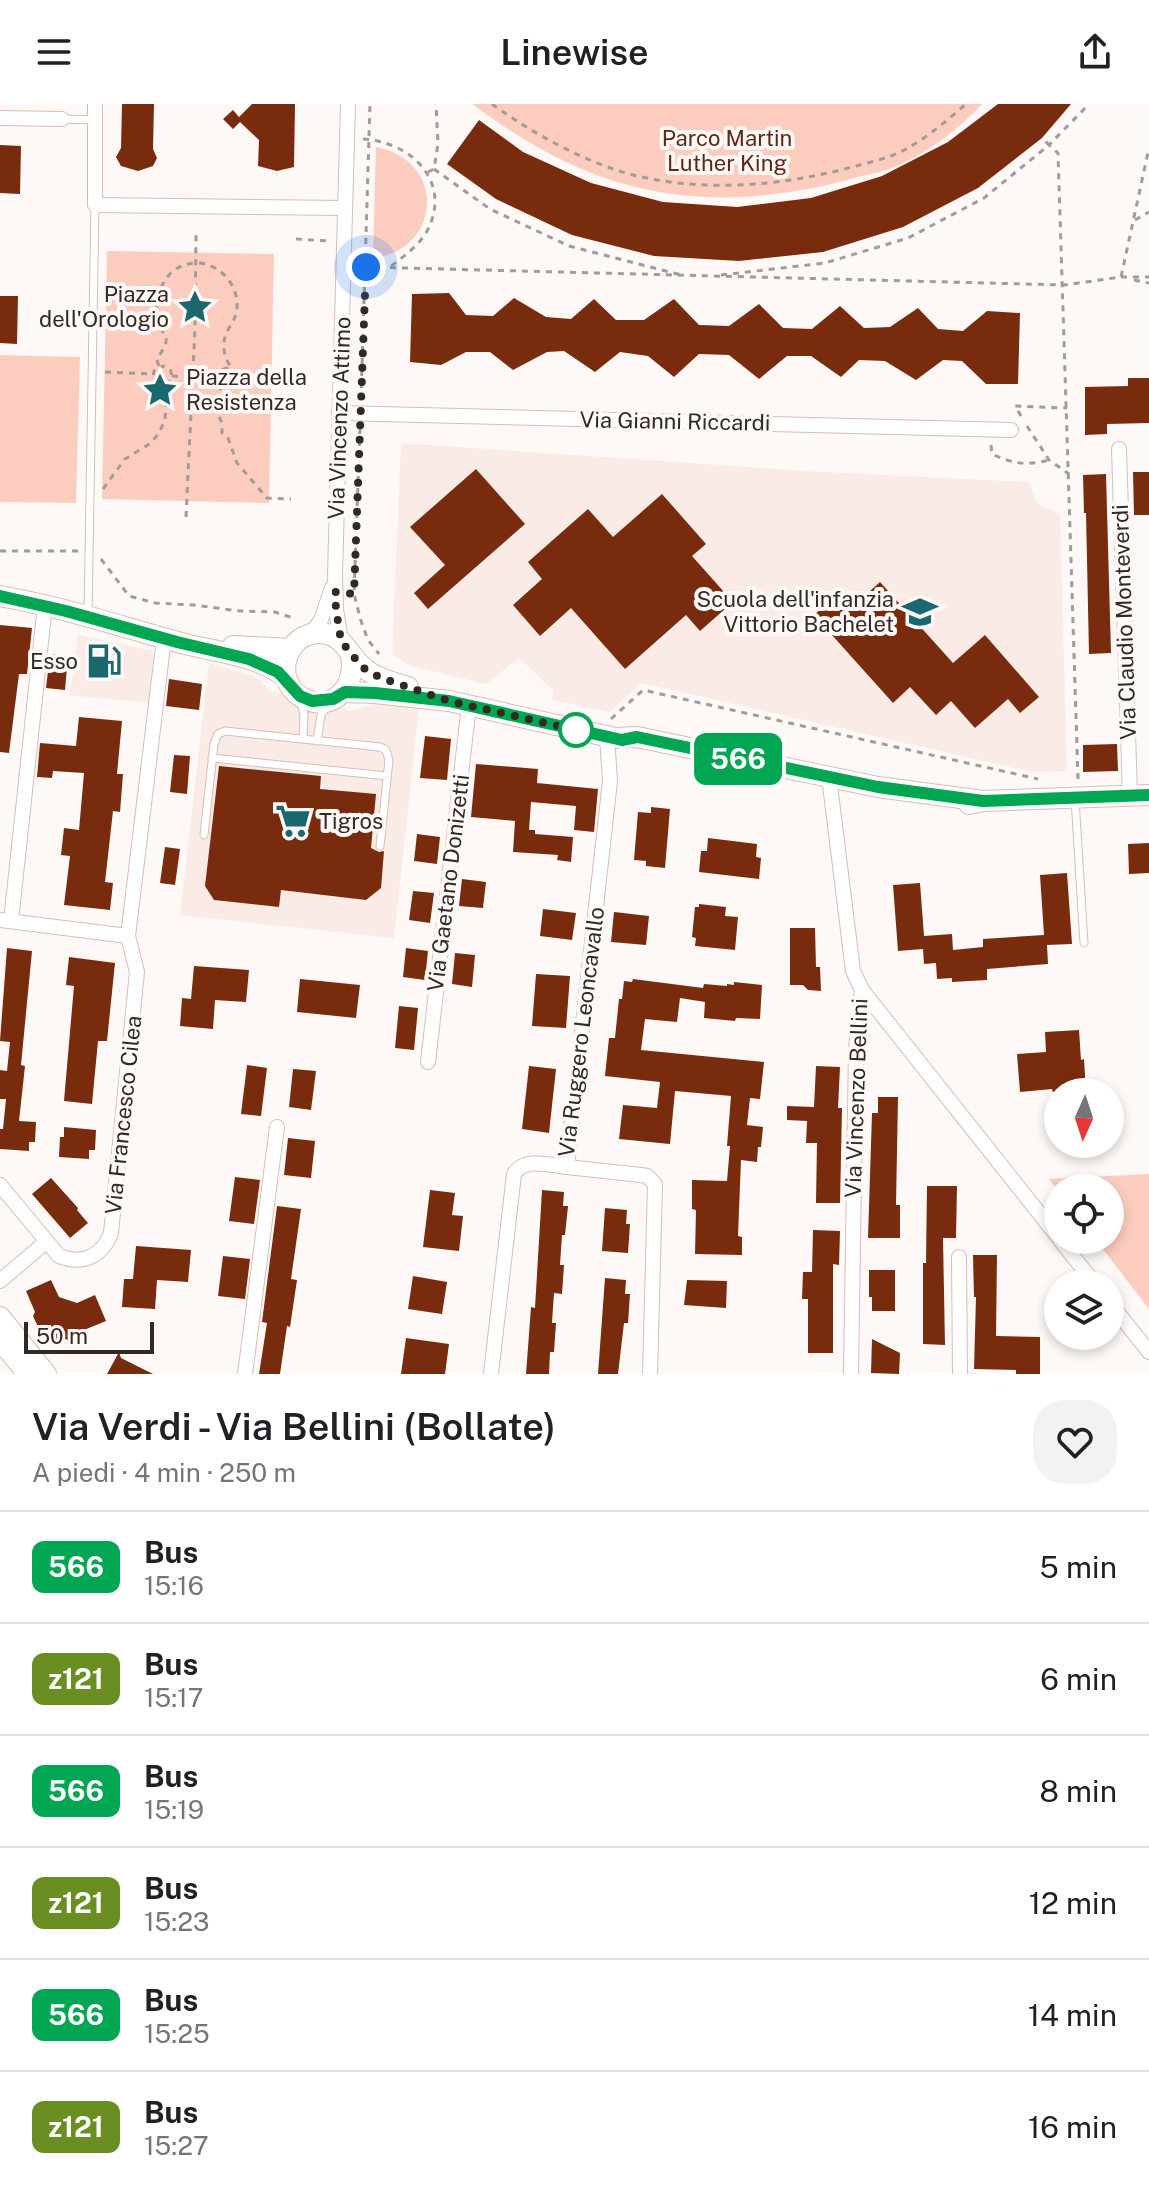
<!DOCTYPE html>
<html lang="it">
<meta charset="utf-8">
<style>
:root{--surface:#fff;--page:#f2f2f2;--text:#202124;--muted:#757577;--line:#e0e0e0}
body{margin:0;font-family:"Public Sans",sans-serif;background:var(--page);color:var(--text);height:100vh;display:flex;flex-direction:column;font-size:30px;white-space:nowrap}
*{box-sizing:border-box;margin:0}
p{font-size:26px;color:var(--muted)}
.icon{flex:none;width:44px;height:44px;fill:none;stroke:currentColor;stroke-width:2;stroke-linecap:round;stroke-linejoin:round}
.map{position:relative;height:1270px;overflow:hidden}
.side{display:flex;flex-direction:column;background:var(--surface);flex:1}
.side>*{flex:none}
.badge{padding:0 16px;border-radius:12px;font-size:28px;line-height:52px}
.needle{width:52px;rotate:183deg}
.controls{position:absolute;left:1044px;top:974px;display:grid;gap:16px}
.controls a{display:grid;place-items:center;width:80px;height:80px;border-radius:50%;background:var(--surface);box-shadow:0 4px 12px #0003;font-size:40px}
.scale{position:absolute;left:24px;bottom:20px;width:130px;box-sizing:border-box;padding-left:8px;border:4px solid #322824;border-top:0;font-size:22px;line-height:28px;white-space:nowrap;color:#322824;-webkit-text-stroke:6px #fef9f7;paint-order:stroke}
.you{position:absolute;width:40px;height:40px;margin:-20px;border:6px solid #fff;border-radius:50%;background:#1a73e8;box-shadow:0 0 0 12px #1a73e833}
.map>.badge{position:absolute;translate:-50% -50%;box-shadow:0 0 0 4px #fff}
.round{display:grid;place-items:center;flex:none;width:84px;height:84px;border-radius:32px;background:var(--page)}
.headline{display:flex;align-items:center;justify-content:space-between;height:136px;padding:0 32px}
h1{font-size:38px;font-weight:600;line-height:60px}
ul{padding:0;list-style:none}
li{display:flex;align-items:center;gap:24px;height:112px;padding:0 32px;border-top:2px solid var(--line)}
li div{flex:1}
li b{display:block;font-size:30px}
li em{font-style:normal}
li .badge{min-width:88px;font-weight:700;text-align:center}
header{display:flex;justify-content:space-between;align-items:center;height:104px;padding:0 32px;background:var(--surface);font-size:36px;font-weight:600}
.map>svg:first-child{display:block}
.built{fill:#faebe6}
.green{fill:#fccdbe}
.building{fill:#782c0d}
.lines{fill:none;stroke-linecap:round;stroke-linejoin:round}
.lane-casing{stroke:#d9bdb4;stroke-width:9}
.street-casing{stroke:#d9bdb4;stroke-width:16}
.secondary-casing{stroke:#d9bdb4;stroke-width:22}
.path{stroke:#a29b98;stroke-width:3;stroke-dasharray:6 6;stroke-linecap:butt}
.lane{stroke:#fff;stroke-width:7}
.street{stroke:#fff;stroke-width:14}
.secondary{stroke:#fff;stroke-width:20}
.line-casing{stroke:#fff;stroke-width:18}
.line{stroke:#00a651;stroke-width:12}
.walk{stroke:#322824;stroke-width:8;stroke-dasharray:0 14.4}
.stop-dot{fill:#fff;stroke:#00a651;stroke-width:4}
.labels{text-anchor:middle;stroke-width:8;stroke-linejoin:round;paint-order:stroke}
.park-label{font-size:22px;fill:#5e2713;stroke:#fef9f7}
.poi-label{font-size:22px;fill:#322824;stroke:#fef9f7;text-anchor:end}
.street-label{font-size:22px;fill:#322824;stroke:#fef9f7}
</style>
<header><svg class="icon" aria-label="menu" viewBox="0 0 24 24"><path d="M4 6h16M4 12h16M4 18h16"/></svg>Linewise<svg class="icon" aria-label="share" viewBox="0 0 24 24"><path d="M12 15V3M7 8l5-5 5 5M5 13v7h14v-7"/></svg></header>
<div class="map">
<svg width="1149" height="1270" viewBox="0 0 1149 1270">
<rect width="100%" height="100%" fill="#fef9f7"/>
<g class="built">
<path d="M401 339 807 367 1029 378 1035 394 1041 402 1060 410 1067 667 1032 668 641 579 610 608 552 596 553 586 519 554 486 580 408 561 392 550Z"/>
<path d="M78 531 154 547 149 599 70 591Z"/>
<path d="M209 559 257 573 271 588 338 599 349 607 380 599 419 604 394 834 180 811Z"/>
</g>
<g class="green">
<path d="M472 0H982C959 25 930 47 899 61 887 67 871 70 858 73 784 94 704 102 628 81 571 66 520 35 472 0Z"/>
<path d="M376 43C446 56 443 145 373 154Z"/>
<path d="M107 147 274 150 269 399 102 395Z"/>
<path d="M0 251 80 253 76 399 0 398Z"/>
<path d="M1149 1070V1205L1096 1136H1110V1084H1058V1087L1049 1075Z"/>
</g>
<g class="building">
<path d="M122 0H154L153 45 157 54 153 62 138 67 121 62 116 53 121 44Z"/>
<path d="M252 0H295L294 63 277 67 258 62 259 36 240 18 233 25 223 15 233 6 239 13Z"/>
<path d="M998 0H1071L1042 34 978 84 903 123 823 148 739 157 654 152 572 131 496 95 447 60 479 16 523 48 591 79 663 98 737 103 811 94 882 72 948 38Z"/>
<path d="M0 41 21 42 20 90 0 89Z"/>
<path d="M449 189 466 211 493 212 514 194 546 213 571 215 594 195 616 216H644L674 195 699 221 729 222 759 200 783 224 812 225 840 202 864 224 890 223 918 204 938 225 963 227 987 207 1020 209 1018 280H986L962 257 943 256 916 276 885 257 859 256 841 273 811 252H787L759 275 729 251 699 250 674 273 648 252 620 248 595 268 564 247 547 248 513 266 490 248H466L441 261 410 258 412 190Z"/>
<path d="M0 192H18L17 240 0 239Z"/>
<path d="M1128 274H1149V319L1107 320V330L1085 331V283L1128 282Z"/>
<path d="M476 365 525 420 428 505 414 489 445 461 410 423Z"/>
<path d="M1133 368H1149V411H1134Z"/>
<path d="M1106 370 1111 549 1089 550 1086 409H1084L1083 371Z"/>
<path d="M662 390 706 440 692 452 733 498 700 527 686 511 625 565 571 504 540 532 513 501 542 475 528 458 588 405 613 433Z"/>
<path d="M880 478 953 559 985 531 1039 593 1020 609 1008 595 975 624 951 597 936 611 910 583 893 599 814 511 834 494 847 508Z"/>
<path d="M0 521 32 524 27 570H19L9 649 0 648Z"/>
<path d="M50 550 68 552 65 586 46 584Z"/>
<path d="M169 575 202 580 199 606 166 602Z"/>
<path d="M79 613 122 617 117 670H123L120 708 113 707 105 778 113 779 110 806 64 801 70 752 61 751 64 724 79 726 84 669 53 667 52 674 37 673 40 639 76 642Z"/>
<path d="M425 632 451 635 447 676 420 674Z"/>
<path d="M1117 640 1118 667 1083 668V641Z"/>
<path d="M174 651 190 652 187 690 170 688Z"/>
<path d="M476 660 538 665 537 679 598 685 594 728 574 726 576 702 531 698 529 726H535V730L573 733 571 758 557 756 558 751 513 748 515 717 471 713Z"/>
<path d="M219 662 321 672 320 685 376 690 371 744 379 748 384 747 381 784 366 796 281 786 279 803 214 796 205 782Z"/>
<path d="M651 703 670 705 665 764 646 762V757L634 756 638 708 651 709Z"/>
<path d="M417 730 440 733 437 760 414 757Z"/>
<path d="M708 734 757 740 756 753 761 754 759 775 699 768 701 747H707Z"/>
<path d="M1149 739V769L1129 770 1128 740Z"/>
<path d="M165 743 180 745 175 781 160 779Z"/>
<path d="M1067 769 1072 840 1047 841 1048 860 987 865V876L952 878V874L937 875 936 859 924 860 923 845 898 847 893 781 920 779 924 832 952 830 953 846 983 843V835L1044 831 1040 771Z"/>
<path d="M462 775 486 778 483 804 459 802Z"/>
<path d="M413 787 434 789 430 819 409 816Z"/>
<path d="M699 800 726 803 725 812 738 813 735 846 695 842 696 834 692 833 695 803H699Z"/>
<path d="M543 805 576 809 572 836 540 832Z"/>
<path d="M614 808 649 812 646 841 611 838Z"/>
<path d="M790 824H815L816 863H820L821 887 808 886 803 881H790Z"/>
<path d="M7 844 32 847 21 961 25 962 19 1017 36 1018 35 1038H29V1047L0 1045V1025H3L6 995H0V966L7 967 10 938 0 937Z"/>
<path d="M406 844 428 847 425 876 403 873Z"/>
<path d="M455 849 475 851 472 883 452 880Z"/>
<path d="M69 853 115 859 107 937H98L92 1000 64 997 74 882 66 881Z"/>
<path d="M194 862 249 866 246 898 215 896 213 925 180 922 182 894 191 895Z"/>
<path d="M536 870 570 872 566 924 532 922Z"/>
<path d="M300 875 360 881 356 914 297 908Z"/>
<path d="M633 875 703 884 704 880 727 882V880L734 881V878L762 881 760 915 736 914 735 917 704 914 705 898 680 894 677 918 645 915 641 946 764 958 760 995 750 994 747 1021 763 1023 761 1043H758L757 1058 741 1056 738 1132 742 1133V1151L695 1150 696 1106 692 1105V1076L727 1077 730 1042H727L731 992 675 987 670 1040 619 1035 623 1001 657 1004 660 978 605 972 609 934H615L619 895H622L624 877 632 878Z"/>
<path d="M399 902 418 904 414 946 395 944Z"/>
<path d="M1079 926 1081 956 1084 955 1086 988H1053L1052 985 1020 988 1017 950 1046 948 1045 928Z"/>
<path d="M247 961 267 964 261 1012 241 1010Z"/>
<path d="M529 962 556 965 549 1029 522 1025Z"/>
<path d="M816 962 840 963 838 1004H842L840 1099H816L817 1039H806L807 1017 787 1016V1002L814 1003Z"/>
<path d="M293 965 316 967 311 1006 289 1003Z"/>
<path d="M878 993H898L896 1101H900V1134H868L872 1009H878Z"/>
<path d="M64 1023 96 1026 95 1046H89V1055L59 1053 60 1033H64Z"/>
<path d="M288 1034 315 1037 311 1074 284 1071Z"/>
<path d="M235 1073 260 1076 254 1120 229 1117Z"/>
<path d="M51 1074 78 1104 77 1106 88 1119 70 1134 32 1090Z"/>
<path d="M927 1082H957L956 1134H943L945 1241 923 1240V1159H926Z"/>
<path d="M430 1086 455 1089 452 1111 463 1112 459 1147 423 1143Z"/>
<path d="M542 1086 564 1088 563 1102H568L565 1131H562L560 1161H564L562 1190 554 1189 552 1219H556L554 1248H550L549 1270H526L531 1203 535 1204Z"/>
<path d="M277 1102 301 1105 291 1175 297 1176 290 1223 287 1222 280 1270H259L267 1219 262 1218Z"/>
<path d="M605 1104 627 1106 626 1120H630L628 1149 602 1147Z"/>
<path d="M813 1126 840 1127 839 1161 833 1160V1249H808V1195H802L803 1168H812Z"/>
<path d="M136 1142 191 1146 188 1178 157 1176 155 1205 122 1203 124 1175H133Z"/>
<path d="M973 1151H997L996 1232 1040 1233V1270H1016V1266L974 1265 976 1193H974Z"/>
<path d="M223 1152 250 1155 245 1195 218 1192Z"/>
<path d="M869 1166H895V1207H872V1193H869Z"/>
<path d="M413 1172 447 1178 442 1210 408 1205Z"/>
<path d="M605 1174 626 1176 625 1190H630L628 1219H624L618 1270H598Z"/>
<path d="M51 1176 59 1193 77 1199 95 1191 106 1217 84 1226 83 1231 69 1237 66 1235 61 1237 54 1235 44 1227H40L33 1212 35 1208 26 1187Z"/>
<path d="M687 1176 727 1177 726 1204 684 1201Z"/>
<path d="M406 1234 449 1240 445 1270H401Z"/>
<path d="M872 1235 900 1249 899 1270 871 1269Z"/>
<path d="M119 1248 121 1254 153 1270H107Z"/>
</g>
<g class="lines">
<g class="lane-casing">
<g id="lane">
<path d="M62 15 95 16"/>
<path d="M88 510 95 101"/>
<path d="M301 598 304 611 303 635"/>
<path d="M317 637 321 611 328 601"/>
<path d="M212 654 387 672"/>
<path d="M1075 695 1084 839"/>
<path d="M204 731 214 640 218 630 225 627 380 643 386 646 389 656 380 742"/>
</g>
</g>
<g class="street-casing">
<g id="street">
<path d="M95 0V101L345 104"/>
<path d="M0 14 62 15"/>
<path d="M339 309 1011 326"/>
<path d="M1119 345 1130 691"/>
<path d="M311 530 321 516 332 484"/>
<path d="M341 537 336 505 335 471 348 0"/>
<path d="M829 673 853 867 862 886 856 944 851 1270"/>
<path d="M0 816 128 832 137 868 111 1129C102 1153 82 1161 59 1152L0 1081"/>
<path d="M11 817 45 501"/>
<path d="M128 832 164 534"/>
<path d="M862 886 1058 1133"/>
<path d="M428 958 469 601"/>
<path d="M567 1063 641 1071 647 1072 655 1080 650 1270"/>
<path d="M1060 1136 1095 1180"/>
<path d="M959 1153 960 1270"/>
<path d="M0 1177 46 1138"/>
<path d="M1110 1199 1149 1248"/>
<path d="M245 1270 277 1023"/>
<path d="M491 1270 514 1070C524 1053 550 1061 567 1063L610 677 607 633"/>
</g>
</g>
<g class="secondary-casing">
<g id="secondary">
<path d="M0 492C59 502 116 521 174 537 210 548 255 549 285 573"/>
<path d="M233 542 290 545"/>
<path d="M350 548C359 578 335 611 303 594 268 575 289 521 327 530 345 534 350 553 363 563 375 574 392 578 408 583"/>
<path d="M345 588 375 589 449 597 615 634 637 633 878 683 983 697"/>
<path d="M969 700 983 697 1149 691"/>
<path d="M0 1213 46 1270"/>
<path d="M0 1236 28 1270"/>
</g>
</g>
<g class="path">
<path d="M492 0C532 29 584 58 633 71 707 89 783 82 856 62 867 59 880 56 891 52 919 41 944 19 966 0"/>
<path d="M363 35C412 38 454 79 426 129 417 143 403 153 390 163"/>
<path d="M434 65 490 105 569 142 681 171"/>
<path d="M428 68 434 65 438 40 436 0"/>
<path d="M1135 116 1149 108"/>
<path d="M296 135 328 137"/>
<path d="M366 163 1064 181 1121 173 1149 44"/>
<path d="M721 171 825 159 908 134 984 94 1049 41 1042 34"/>
<path d="M1121 173H1149"/>
<path d="M1134 176 1149 179"/>
<path d="M159 263 165 262 171 267 172 275 167 280H159L153 273 154 267 159 263 157 256C160 249 168 240 166 233 164 227 158 225 157 218 154 192 164 160 196 159 222 159 242 185 236 210 233 220 225 227 224 238 223 249 226 258 234 266"/>
<circle cx="228" cy="273" r="9"/>
<path d="M105 268 153 270"/>
<path d="M172 272 216 273"/>
<path d="M237 274 293 276"/>
<path d="M223 281 216 290 213 299 222 319V329L228 334 237 359 267 394 291 395"/>
<path d="M361 296 370 0"/>
<path d="M1021 312 1015 302 1067 304"/>
<path d="M1027 322 1049 356 1069 370"/>
<path d="M360 324 354 490 361 517 368 536 379 550"/>
<path d="M991 341 992 350C1014 360 1026 362 1049 356"/>
<path d="M103 385 125 355 151 339 159 329 165 316 167 280"/>
<path d="M186 413 195 224 196 131"/>
<path d="M0 447H79"/>
<path d="M101 455 129 492 155 499 193 501 240 507 275 508 296 515"/>
<path d="M611 615 643 586 1038 675"/>
<path d="M1078 675 1058 49 1049 41 1089 0"/>
</g>
<use href="#lane" class="lane"/>
<use href="#street" class="street"/>
<use href="#secondary" class="secondary"/>
</g>
<g class="lines">
<g class="line-casing">
<path id="line" d="M0 492 66 507 177 538 249 555 278 568 300 592 312 597 333 595 345 588 375 589 449 597 622 636 637 633 878 683 983 697 1149 691"/>
</g>
<use href="#line" class="line"/>
<path class="walk" d="M366 163 354 490 335 488 336 505 341 537 362 563 381 574 449 597 576 626"/>
</g>
<defs>
<g id="sight-bare" transform="scale(2.76)"><path d="M0-6L1.8-2.2L6-1.7L2.9 1.2L3.7 5.4L0 3.3L-3.7 5.4L-2.9 1.2L-6-1.7L-1.8-2.2Z" fill="#1a676e" stroke="#fef9f7" stroke-width="2.5" paint-order="stroke"/></g>
<g id="school-bare" transform="scale(2.76)"><path d="M0-5L7-2L0 1L-7-2ZM-4 1L0 2.5L4 1V4Q0 6-4 4Z" fill="#1a676e" stroke="#fef9f7" stroke-width="2.5" paint-order="stroke"/></g>
<g id="fuel-bare" transform="scale(2.76)"><path d="M-5.5-6h7V0h2V4h1.3V-2.5L3-4.5l.8-.8L6-3V5H2.5V1h-1V6h-7ZM-4.2-4.7v3.2H.2V-4.7Z" fill="#1a676e" stroke="#fef9f7" stroke-width="2.5" paint-order="stroke"/></g>
<g id="supermarket-bare" transform="scale(2.76)"><path d="M-6-5.5h2.5l.6 2H6L4.5 2H-2.5L-4.4-4H-6ZM-1.5 3.2a1.3 1.3 0 1 0 .1 0ZM3 3.2a1.3 1.3 0 1 0 .1 0Z" fill="#1a676e" stroke="#fef9f7" stroke-width="2.5" paint-order="stroke"/></g>
</defs>
<g fill-rule="evenodd">
<use href="#sight-bare" x="195" y="203"/>
<use href="#sight-bare" x="160" y="286"/>
<use href="#school-bare" x="920" y="508"/>
<use href="#fuel-bare" x="104" y="557"/>
<use href="#supermarket-bare" x="293" y="717"/>
</g>
<circle class="stop-dot" cx="576" cy="626" r="16"/>
<g class="labels">
<g class="park-label">
<text x="727" y="42">Parco Martin<tspan x="727" dy="25">Luther King</tspan></text>
</g>
<g class="poi-label">
<text x="169" y="198">Piazza<tspan x="169" dy="25">dell'Orologio</tspan></text>
<text x="186" y="281" text-anchor="start">Piazza della<tspan x="186" dy="25">Resistenza</tspan></text>
<text x="894" y="503">Scuola dell'infanzia<tspan x="894" dy="25">Vittorio Bachelet</tspan></text>
<text x="78" y="565">Esso</text>
<text x="319" y="725" text-anchor="start">Tigros</text>
</g>
<g class="street-label">
<text transform="translate(339 314) rotate(-88)" y="8">Via Vincenzo Attimo</text>
<text transform="translate(675 317) rotate(1)" y="8">Via Gianni Riccardi</text>
<text transform="translate(1124 518) rotate(-92)" y="8">Via Claudio Monteverdi</text>
<text transform="translate(448 779) rotate(-83)" y="8">Via Gaetano Donizetti</text>
<text transform="translate(581 928) rotate(-83)" y="8">Via Ruggero Leoncavallo</text>
<text transform="translate(856 994) rotate(-88)" y="8">Via Vincenzo Bellini</text>
<text transform="translate(123 1011) rotate(-84)" y="8">Via Francesco Cilea</text>
</g>
</g>
</svg>
<div class="controls">
<a><svg class="needle" viewBox="-14 -14 28 28"><path d="M0-13l5 13h-10z" fill="#e53935"/><path d="M0 13l5-13h-10z" fill="#757577"/></svg></a>
<a><svg class="icon" aria-label="locate" viewBox="0 0 24 24"><circle cx="12" cy="12" r="6"/><path d="M12 2v4M12 18v4M2 12h4M18 12h4"/></svg></a>
<a><svg class="icon" aria-label="layers" viewBox="0 0 24 24"><path d="M12 4l9 5-9 5-9-5zM3 14l9 5 9-5"/></svg></a>
</div>
<div class="scale">50 m</div>
<div class="you" style="left:366px;top:163px"></div>
<b class="badge" style="left:738px;top:655px;background:#00a651;color:#fff">566</b>
</div>
<section class="side">
<div class="headline"><div><h1>Via Verdi - Via Bellini (Bollate)</h1><p>A piedi · 4 min · 250 m</p></div><a class="round"><svg class="icon" aria-label="heart" viewBox="0 0 24 24"><path d="M12 20l-8-8c-3-5 5-10 8-4 3-6 11-1 8 4z"/></svg></a></div>
<ul>
<li><span class="badge" style="background:#00a651;color:#fff">566</span><div><b>Bus</b><p>15:16</p></div><em>5 min</em></li>
<li><span class="badge" style="background:#6b8e23;color:#fff">z121</span><div><b>Bus</b><p>15:17</p></div><em>6 min</em></li>
<li><span class="badge" style="background:#00a651;color:#fff">566</span><div><b>Bus</b><p>15:19</p></div><em>8 min</em></li>
<li><span class="badge" style="background:#6b8e23;color:#fff">z121</span><div><b>Bus</b><p>15:23</p></div><em>12 min</em></li>
<li><span class="badge" style="background:#00a651;color:#fff">566</span><div><b>Bus</b><p>15:25</p></div><em>14 min</em></li>
<li><span class="badge" style="background:#6b8e23;color:#fff">z121</span><div><b>Bus</b><p>15:27</p></div><em>16 min</em></li>
</ul>
</section>
